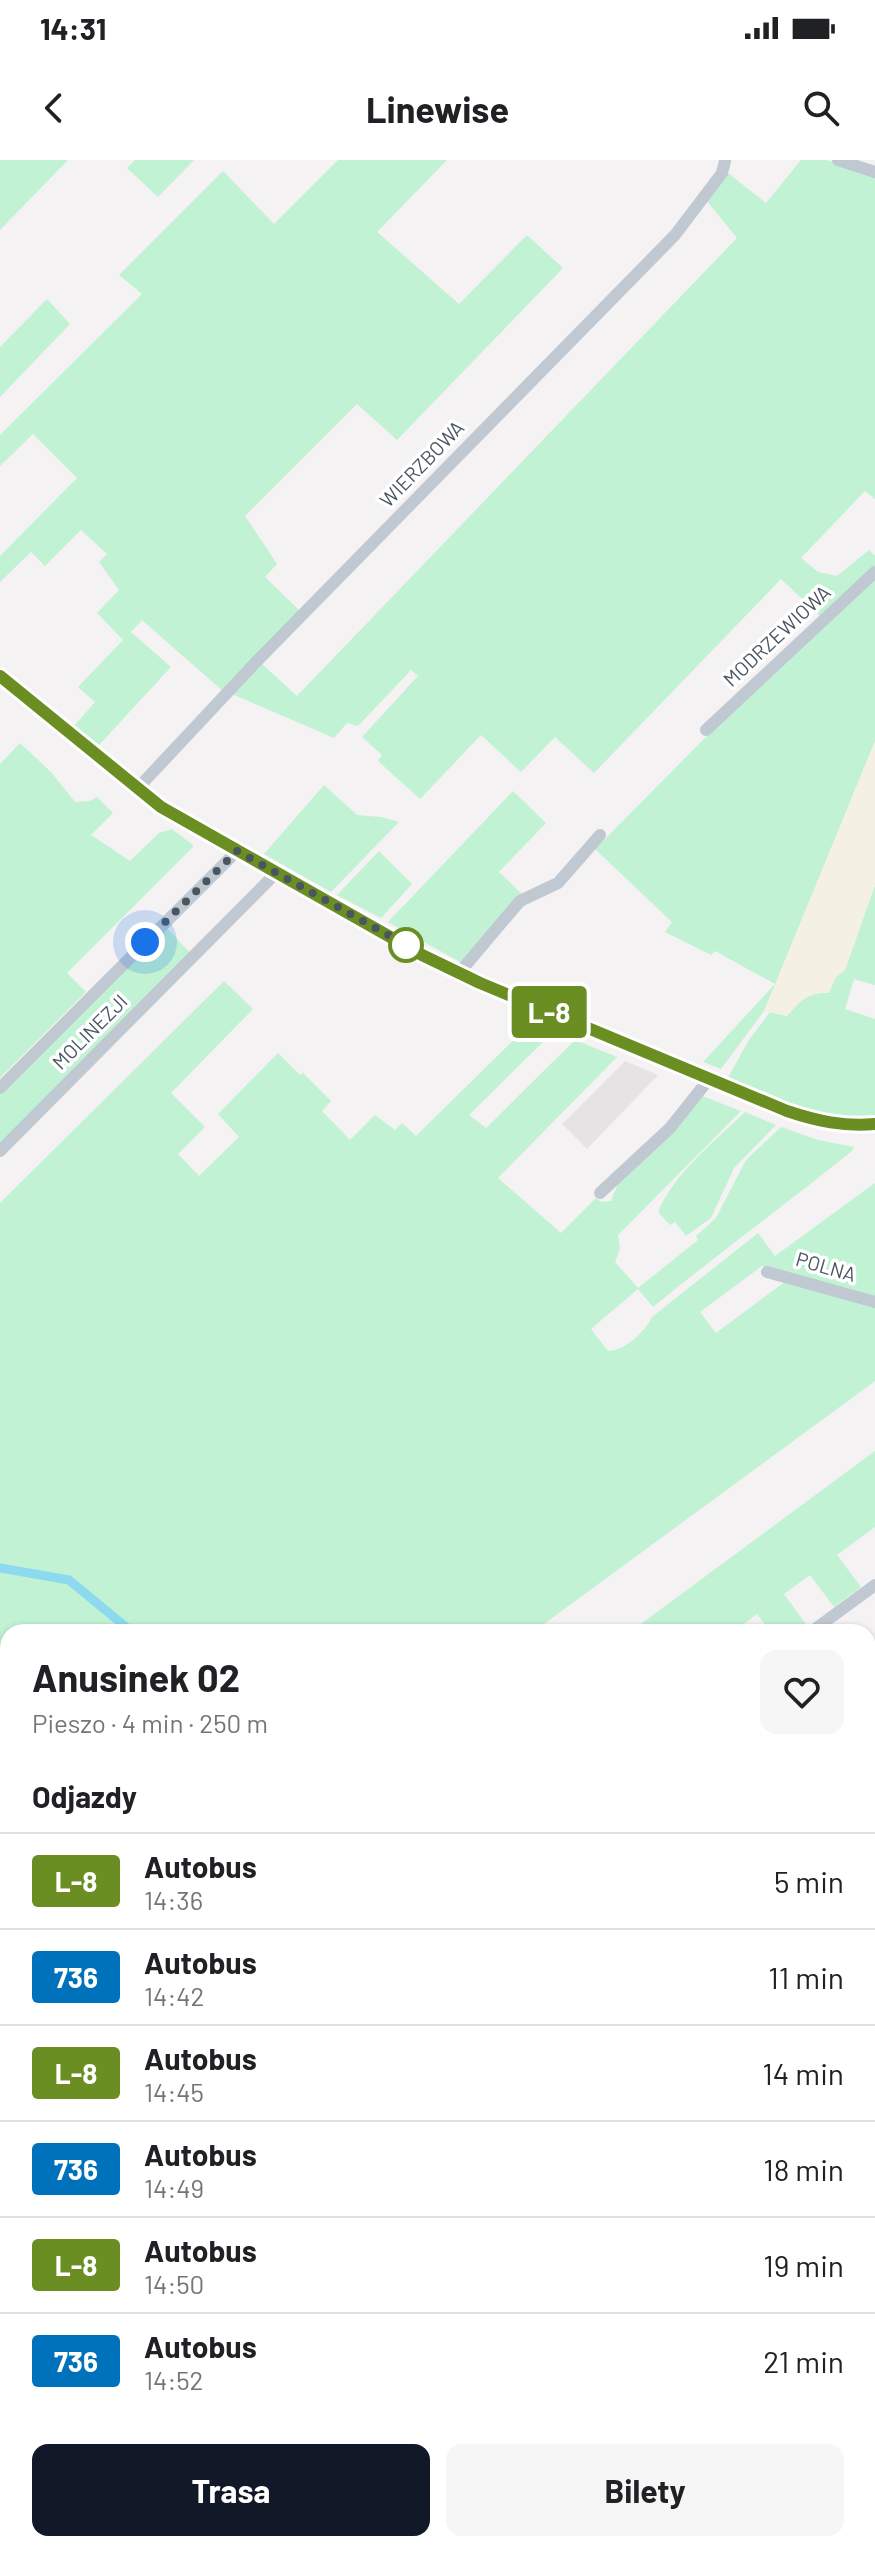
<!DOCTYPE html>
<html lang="pl">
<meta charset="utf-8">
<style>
:root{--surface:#fff;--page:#f6f6f6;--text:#202124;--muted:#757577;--line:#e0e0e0;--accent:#111827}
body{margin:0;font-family:Barlow,sans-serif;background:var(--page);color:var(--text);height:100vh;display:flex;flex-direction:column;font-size:30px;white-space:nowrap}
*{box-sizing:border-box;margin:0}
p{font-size:26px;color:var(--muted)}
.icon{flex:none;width:44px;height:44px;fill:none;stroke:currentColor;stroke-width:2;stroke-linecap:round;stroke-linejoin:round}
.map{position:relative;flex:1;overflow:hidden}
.side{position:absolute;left:0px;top:1464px;width:876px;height:928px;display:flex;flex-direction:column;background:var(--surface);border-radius:24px 24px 0 0;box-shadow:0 2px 6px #0004}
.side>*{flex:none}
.badge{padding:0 16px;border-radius:6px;font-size:28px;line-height:52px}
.you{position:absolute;width:40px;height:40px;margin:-20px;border:6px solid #fff;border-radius:50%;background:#1a73e8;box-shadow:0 0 0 12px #1a73e833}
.map>.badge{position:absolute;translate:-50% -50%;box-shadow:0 0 0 4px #fff}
h2{padding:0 32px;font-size:30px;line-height:72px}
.round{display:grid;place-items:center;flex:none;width:84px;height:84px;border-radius:16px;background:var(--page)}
.headline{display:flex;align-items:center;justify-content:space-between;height:136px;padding:0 32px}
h1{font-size:38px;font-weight:700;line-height:60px}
.primary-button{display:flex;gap:16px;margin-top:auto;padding:16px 32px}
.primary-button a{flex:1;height:92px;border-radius:16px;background:var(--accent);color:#fff;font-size:32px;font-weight:700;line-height:92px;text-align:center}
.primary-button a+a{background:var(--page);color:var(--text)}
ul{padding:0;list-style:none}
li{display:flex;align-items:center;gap:24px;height:96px;padding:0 32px;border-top:2px solid var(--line)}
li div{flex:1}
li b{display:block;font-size:30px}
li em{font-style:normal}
li .badge{min-width:88px;font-weight:700;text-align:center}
.status{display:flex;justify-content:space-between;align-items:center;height:56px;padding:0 40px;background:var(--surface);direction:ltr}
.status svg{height:22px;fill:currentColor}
header{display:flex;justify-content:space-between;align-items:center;height:104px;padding:0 32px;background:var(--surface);font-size:36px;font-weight:700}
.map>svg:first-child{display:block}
.education{fill:#e5e3e4}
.green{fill:#c1f2d4}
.sand{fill:#f5f0e4}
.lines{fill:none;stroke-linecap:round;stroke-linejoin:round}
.canal{stroke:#8ddaf0;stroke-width:9}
.minor{stroke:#c0c9d2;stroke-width:12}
.major{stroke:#b1c1d1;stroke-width:16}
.line-casing{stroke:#fff;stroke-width:18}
.line{stroke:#6b8e23;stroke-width:12}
.walk{stroke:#495561;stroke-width:8;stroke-dasharray:0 14.4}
.stop-dot{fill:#fff;stroke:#6b8e23;stroke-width:4}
.labels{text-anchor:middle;stroke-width:7;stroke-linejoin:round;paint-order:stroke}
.street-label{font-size:20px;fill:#495561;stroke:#fff}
</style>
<div class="status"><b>14:31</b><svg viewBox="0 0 49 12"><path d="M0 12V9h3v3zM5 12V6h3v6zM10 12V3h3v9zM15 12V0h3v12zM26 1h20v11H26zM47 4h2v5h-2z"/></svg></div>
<header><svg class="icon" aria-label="back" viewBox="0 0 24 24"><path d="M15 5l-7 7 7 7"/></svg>Linewise<svg class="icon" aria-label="search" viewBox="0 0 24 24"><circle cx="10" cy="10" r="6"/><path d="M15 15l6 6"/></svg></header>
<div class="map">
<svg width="875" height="2392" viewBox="0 0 875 2392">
<rect width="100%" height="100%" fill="#f4f2f2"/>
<path class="education" d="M625 901 658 915 587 989 562 964Z"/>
<g class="green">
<path d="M0 0H68L0 70Z"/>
<path d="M135 0H194L158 37 127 8Z"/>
<path d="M338 0H447L377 72 459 144 527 75 563 108 397 280 357 244 245 356 277 404 265 417 301 452 224 532 142 460 131 472 171 507 99 585 74 566 95 542 78 527 123 480 97 453 119 430 99 402 107 394 81 370 45 406 31 392 0 422V396L77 318 33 274 0 306V275L142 134 119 115 223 11 274 64Z"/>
<path d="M801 0H827L875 16V339L865 331 801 398 818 412 837 416 869 390 875 396V407L821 457 781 419 594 613 555 577 521 612 481 575 420 639 378 601 382 595 362 577 418 516 411 510 358 566 347 563 334 578 232 534 261 503 297 536 737 78 706 40 728 13 766 43Z"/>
<path d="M47 139 70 164 0 237V187Z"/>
<path d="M875 418V581L776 824 764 851 721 909 703 902 775 824 715 791 711 795 665 772 672 762 595 689 706 577Z"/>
<path d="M20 583 51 612 75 642 90 641 97 637 113 653 91 675 130 701 159 673 172 669 194 686 67 813 86 832 0 918V604Z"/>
<path d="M324 625 357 655 381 657 399 662 331 732 264 694Z"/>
<path d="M513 631 546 663 499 712 523 735 462 803 388 762Z"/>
<path d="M379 691 412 724 381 758 337 735Z"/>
<path d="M875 725V825L854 819 845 849 875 859V955C827 967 772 936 727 919L749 880 770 852 787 856C800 840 808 832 829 833L835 818 845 809Z"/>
<path d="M166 767 191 794 0 985V933Z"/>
<path d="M224 821 253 849 171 933 205 967 178 994 199 1016 239 977 218 954 278 893 300 915 303 913 331 941 322 951 350 980 375 955 395 970 402 963 416 976 533 861 554 871 469 955 486 968 575 880 617 897 498 1018 561 1073 596 1038 601 1042 611 1041 620 1019 702 936 741 951 618 1075 620 1088 615 1102 638 1128 698 1080 696 1076 716 1058 746 1000 781 967 818 980 854 987 852 991C786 1044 719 1093 653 1147L638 1129 591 1169 608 1191C624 1191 645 1172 652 1157L758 1073 775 1096 875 1023V1140L762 1106 700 1152 716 1173 786 1121 875 1145V1221L533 1472H8V1786L0 1801V1043Z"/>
<path d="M745 952 776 965 734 1008 711 1058 686 1076 675 1062 670 1065 658 1052C675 1012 714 982 745 952Z"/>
<path d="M875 1291V1367L837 1395 861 1427 834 1447 810 1415 784 1434 808 1467 800 1472H771L757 1454 733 1472H630Z"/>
<path d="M8 1880V2109L7 2112 0 2109V1895Z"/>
<path d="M875 2285V2392H866L843 2384H868V2290Z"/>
<path d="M0 2351 8 2355V2384H60L75 2392H0Z"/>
<path d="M87 2384H162L184 2391 188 2384H317L337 2392H83Z"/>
<path d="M600 2384H709L705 2392H607Z"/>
</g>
<path class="sand" d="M875 581V725L845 810 835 818 829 833C808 832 801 840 787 856L764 851Z"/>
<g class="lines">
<g class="canal">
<path d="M0 1408 69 1420 132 1472"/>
<path d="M867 2384 875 2386"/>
</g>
<g class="minor">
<path d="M838 0 875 12"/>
<path d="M706 570 875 412"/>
<path d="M138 628 256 502 675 75 722 13 725 1"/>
<path d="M459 813 520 741 558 723 600 675"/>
<path d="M0 928 237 691"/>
<path d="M0 991 276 713"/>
<path d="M600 1033 670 968 709 919"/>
<path d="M767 1112 875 1142"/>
<path d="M811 1472 875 1425"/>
<path d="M0 1808 8 1793"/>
<path d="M868 1887 875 1882"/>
<path d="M868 2228 875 2223"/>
<path d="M0 2239 8 2245"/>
<path d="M339 2384 355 2392"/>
<path d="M176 2392 183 2384"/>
</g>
<path class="major" d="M0 516 161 647 422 795 474 820 787 951C817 961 844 967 875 964"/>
</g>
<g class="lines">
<g class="line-casing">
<path id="line" d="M0 516 161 647 422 795 480 823 787 951C817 961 844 967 875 964"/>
</g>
<use href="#line" class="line"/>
<path class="walk" d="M145 782 237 691 406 785"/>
</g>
<circle class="stop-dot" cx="406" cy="785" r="16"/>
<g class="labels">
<g class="street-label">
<text transform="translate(422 304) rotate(-46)" y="7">WIERZBOWA</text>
<text transform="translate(777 476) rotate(-43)" y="7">MODRZEWIOWA</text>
<text transform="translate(90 872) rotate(-45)" y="7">MOLINEZJI</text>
<text transform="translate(826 1107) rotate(16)" y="7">POLNA</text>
</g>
</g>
</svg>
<div class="you" style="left:145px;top:782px"></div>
<b class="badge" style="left:549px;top:852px;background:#6b8e23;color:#fff">L-8</b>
<section class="side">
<div class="headline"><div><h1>Anusinek 02</h1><p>Pieszo · 4 min · 250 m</p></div><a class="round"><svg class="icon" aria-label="heart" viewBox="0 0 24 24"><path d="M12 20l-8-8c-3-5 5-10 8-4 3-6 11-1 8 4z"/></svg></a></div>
<h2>Odjazdy</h2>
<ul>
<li><span class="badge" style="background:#6b8e23;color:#fff">L-8</span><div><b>Autobus</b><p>14:36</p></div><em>5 min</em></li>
<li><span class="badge" style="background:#0072bc;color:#fff">736</span><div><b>Autobus</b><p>14:42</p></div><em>11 min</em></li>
<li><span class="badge" style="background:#6b8e23;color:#fff">L-8</span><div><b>Autobus</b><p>14:45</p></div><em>14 min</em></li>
<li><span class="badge" style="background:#0072bc;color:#fff">736</span><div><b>Autobus</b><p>14:49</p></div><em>18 min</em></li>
<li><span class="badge" style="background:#6b8e23;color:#fff">L-8</span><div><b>Autobus</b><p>14:50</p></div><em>19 min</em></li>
<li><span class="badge" style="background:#0072bc;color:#fff">736</span><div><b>Autobus</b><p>14:52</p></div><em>21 min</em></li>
</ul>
<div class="primary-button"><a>Trasa</a><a>Bilety</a></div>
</section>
</div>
